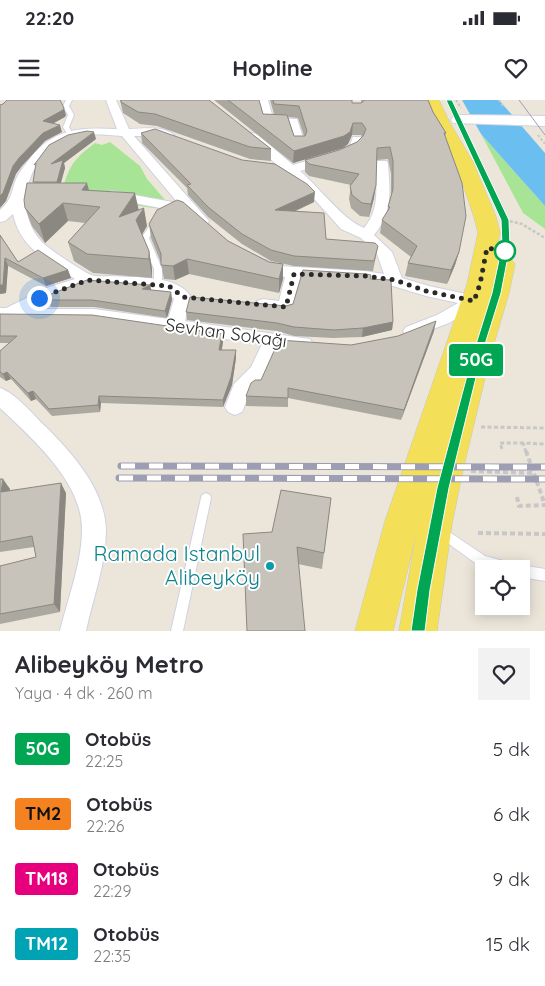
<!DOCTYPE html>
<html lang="tr">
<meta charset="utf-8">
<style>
:root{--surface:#fff;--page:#f2f2f3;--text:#2b2b33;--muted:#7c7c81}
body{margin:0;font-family:Quicksand,sans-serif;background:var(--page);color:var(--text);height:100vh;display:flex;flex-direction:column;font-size:19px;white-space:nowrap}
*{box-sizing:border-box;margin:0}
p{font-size:16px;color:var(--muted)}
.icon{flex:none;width:28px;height:28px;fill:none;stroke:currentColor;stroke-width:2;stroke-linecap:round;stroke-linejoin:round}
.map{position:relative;height:531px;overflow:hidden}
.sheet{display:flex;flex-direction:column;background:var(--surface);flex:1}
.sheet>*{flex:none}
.badge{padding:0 10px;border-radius:4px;font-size:18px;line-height:32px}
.tools{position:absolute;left:475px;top:460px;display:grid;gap:10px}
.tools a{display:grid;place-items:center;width:55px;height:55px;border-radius:0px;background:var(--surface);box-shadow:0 2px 12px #0003;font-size:25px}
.you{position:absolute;width:25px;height:25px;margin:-12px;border:4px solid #fff;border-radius:50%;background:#1a73e8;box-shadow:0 0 0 8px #1a73e833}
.map>.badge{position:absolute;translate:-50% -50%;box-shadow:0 0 0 2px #fff}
.round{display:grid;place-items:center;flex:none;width:52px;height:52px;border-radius:0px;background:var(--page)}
.summary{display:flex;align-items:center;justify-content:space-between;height:85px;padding:0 15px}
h1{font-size:24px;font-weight:700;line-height:38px}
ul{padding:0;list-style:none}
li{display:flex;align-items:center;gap:15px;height:65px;padding:0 15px}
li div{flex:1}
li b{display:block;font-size:19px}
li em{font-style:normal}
li .badge{min-width:55px;font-weight:700;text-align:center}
.status{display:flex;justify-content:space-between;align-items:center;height:35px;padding:0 25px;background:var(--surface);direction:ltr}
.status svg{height:14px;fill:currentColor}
header{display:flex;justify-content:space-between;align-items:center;height:65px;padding:0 15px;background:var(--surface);font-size:22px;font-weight:700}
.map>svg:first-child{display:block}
.green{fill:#a8e495}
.water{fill:#6bbff0}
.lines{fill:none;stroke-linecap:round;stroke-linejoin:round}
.lane-casing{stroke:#d0d1e2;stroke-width:2}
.street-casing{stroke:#d0d1e2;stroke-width:2}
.secondary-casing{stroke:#d0d1e2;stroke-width:2}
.primary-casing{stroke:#c7c7c7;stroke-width:1}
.path-far3{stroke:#c7c7c7;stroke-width:2;stroke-dasharray:2.5 2;stroke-linecap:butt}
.path-far2{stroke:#c7c7c7;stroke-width:2.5;stroke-dasharray:3 2;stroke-linecap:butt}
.path-far1{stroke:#c7c7c7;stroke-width:3;stroke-dasharray:4 2.5;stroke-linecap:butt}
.path{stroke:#c7c7c7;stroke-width:4;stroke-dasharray:5 3;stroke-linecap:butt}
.lane{fill:#fff;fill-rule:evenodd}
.street{fill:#fff;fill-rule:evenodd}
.secondary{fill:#fff;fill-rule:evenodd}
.primary{fill:#f3df58;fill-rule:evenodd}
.tram{stroke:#9d9eb4;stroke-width:1}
.rail-casing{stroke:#9d9eb4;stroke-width:7}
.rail{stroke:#fff;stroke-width:5;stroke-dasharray:14;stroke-linecap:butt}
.wall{fill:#aba8a0;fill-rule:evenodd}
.shaded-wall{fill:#8b8882}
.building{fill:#c7c3ba;stroke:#8b8882}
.line{fill:#00a651;stroke:#fff}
.walk{stroke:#292929;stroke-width:5;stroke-dasharray:0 9}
.stop-dot{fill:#fff;stroke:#00a651;stroke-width:2.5}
.culture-dot{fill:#0f9aa8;stroke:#fff;stroke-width:2}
.labels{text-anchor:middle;stroke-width:4;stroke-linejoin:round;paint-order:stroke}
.street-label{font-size:18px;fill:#292929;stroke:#fff}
.near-culture-label{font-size:21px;fill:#0d838f;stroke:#fff;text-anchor:end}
</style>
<div class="status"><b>22:20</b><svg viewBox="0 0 49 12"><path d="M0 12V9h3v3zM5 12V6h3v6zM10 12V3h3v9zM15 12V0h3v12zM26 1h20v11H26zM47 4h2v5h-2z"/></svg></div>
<header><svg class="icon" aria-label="menu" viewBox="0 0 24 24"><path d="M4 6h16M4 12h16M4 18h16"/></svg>Hopline<svg class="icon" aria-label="heart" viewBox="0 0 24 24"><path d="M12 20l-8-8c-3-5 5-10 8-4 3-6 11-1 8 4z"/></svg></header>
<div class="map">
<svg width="545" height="531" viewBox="0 0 545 531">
<rect width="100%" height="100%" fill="#ece6da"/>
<g class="green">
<path d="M481 34 545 106V129L523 113Z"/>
<path d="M110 42 140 66 147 79 172 108 168 110 61 95C69 67 71 61 95 43L102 45Z"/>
</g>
<path class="water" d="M462 0H499L545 53V106L481 34Z"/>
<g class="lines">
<g class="lane-casing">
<g id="lane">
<path d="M66 0H72L69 6 74 15 69 27 73 34 70 36 68 35 63 27 68 15 63 6Z"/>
<path d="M156 119 159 121 149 138 162 169V185L158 187 154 185V169L141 138 154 120Z"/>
<path d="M206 393 210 395 211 398 183 531H171L201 398 202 395Z"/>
<path d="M442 427 485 456 511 463 515 465 516 468 521 465 545 469V481L521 477V469H490L478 465 438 436 436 432 438 428Z"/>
</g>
</g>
<g class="street-casing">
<g id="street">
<path d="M106 0H116L129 29C143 29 164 25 175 36L173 39 169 40 155 36H134L209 121 207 124C195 127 194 116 184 114 159 106 133 104 107 98L105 95 107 92 112 91 178 103 122 36C107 35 88 32 73 37 30 51 10 106 41 141 47 148 82 171 91 175 96 177 104 176 110 176 135 178 177 174 191 197L185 221 310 239 313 244 310 249 304 250 279 247 266 276 250 292 242 312 235 315 228 312 225 307 234 284 251 267 262 244 94 221 0 220V208H6L49 187 75 179C48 161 20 148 13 114L5 121 0 122V110C14 97 10 93 17 77 20 71 24 66 28 61 52 28 80 27 117 29ZM89 185 165 191 174 199 168 219 94 209H32L61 195Z"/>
<path d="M258 0H268L273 18 297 19 305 44 303 47H295L288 25 264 24Z"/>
<path d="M253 33 257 34 293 65 344 50 350 45 353 37H361L363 40C360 60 318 66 300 71 320 88 342 119 364 128 380 110 376 87 376 64L377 61H387L388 64C390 91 393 113 374 135L392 152 402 178 429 186 480 197 482 201 480 205 449 223 412 237 406 235 403 231 406 227 437 215 458 203 426 196 393 186 365 181 301 177 292 211 286 213 257 209 255 205 257 201 263 199 279 201 285 177C274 176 259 173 252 163L254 160H266L279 166 365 171 384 174 377 154 361 138 341 129 308 92 287 74 254 70 253 67 259 63 277 65 249 40 247 37 249 34Z"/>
<path d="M0 288C17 294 33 315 46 327 73 354 105 390 106 430 106 464 93 498 86 531H60C68 498 82 463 82 429 82 382 32 338 0 308Z"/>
</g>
</g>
<g class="secondary-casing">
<path id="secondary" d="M459 15 545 16V26L453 23 451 20 453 17Z"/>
</g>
<g class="primary-casing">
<path id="primary" d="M423 0H439L450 23 473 62 496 117 500 133 495 159 503 157 511 159 515 164 509 193 490 257 463 370 452 424 437 531H399L416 435 393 531H355L385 421 467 184 478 133 474 117 455 62 432 23Z"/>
</g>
<g class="path-far3">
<path d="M456 0 461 8"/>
<path d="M499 0 504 8"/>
<path d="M538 35 545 44"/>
</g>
<path class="path-far2" d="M505 120 522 124 545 138"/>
<g class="path-far1">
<path d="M481 327 545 328"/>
<path d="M502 349 500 343H523"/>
<path d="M526 352 523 343 545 344"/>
</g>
<g class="path">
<path d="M526 351 545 405"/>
<path d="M471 371 533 373"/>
<path d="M517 397 519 406 545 405"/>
<path d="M478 433 545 434"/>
</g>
<use href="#lane" class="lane"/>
<use href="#street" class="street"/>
<use href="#secondary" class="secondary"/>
<use href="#primary" class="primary"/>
<path class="tram" d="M519 0 545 35"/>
<g class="rail-casing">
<g id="rail">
<path d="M121 366 545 367"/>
<path d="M119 378 545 379"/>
</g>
</g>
<use href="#rail" class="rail"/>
</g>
<g class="wall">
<path d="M120 0H209L271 49V61L250 59 157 26 140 24 123 13Z"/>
<path d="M214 0H259L263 14H274L270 0H352V3H361V0H428L433 12 446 33 445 37 459 152 455 165 447 184 405 176 408 163 411 157 380 133 382 120 387 112 391 97V74L388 59 377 60 374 98 369 117 360 116 351 108 349 99 351 85 309 76 305 72V60L339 50 357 42 362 37 361 35H352L348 44 343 48 293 63ZM288 17 298 18 304 36H294Z"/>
<path d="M141 33 314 102 294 112 326 139 378 146 373 171 294 166 271 161 242 144 208 117 188 95 187 88 142 43Z"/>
<path d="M96 39 64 63 65 68 61 83 89 90 139 110 147 126 142 135 149 151 152 169V178L93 173 74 161 68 142 85 123 68 121 45 143 32 126 25 108 33 83 35 69Z"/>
<path d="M149 124 228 141 269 162 283 164V179L279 193 189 174 175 180 164 179 161 163 151 138Z"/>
<path d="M0 135 18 162 68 170 71 178 46 186 8 166 6 193 0 194Z"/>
<path d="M370 179 393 222 392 230 362 237 333 238 294 236 277 231 187 220 186 212 286 206Z"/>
<path d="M151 190 171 192 172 200 167 218 94 207H51L46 196Z"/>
<path d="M0 214 222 234 223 242 222 250H236V258L232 285 223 307 101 303 100 312 52 316 36 299 31 301 11 279 6 281 0 277V251L9 243H0Z"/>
<path d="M434 231 401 320 288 298V307L246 306V296L261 280 351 245Z"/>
<path d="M0 379 10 389 9 391 66 393 60 512 0 524V466L36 457 34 447 0 452Z"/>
<path d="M331 398 322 469 298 464 272 432Z"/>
</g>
<g class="shaded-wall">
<path d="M64 8 66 15 65 17 45 28 43 21Z"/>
<path d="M353 23 352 35 348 44 343 48 293 63 294 51Z"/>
<path d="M60 25 62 32 45 41 22 66 16 74 6 101 0 108V96L13 66 19 58 43 33Z"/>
<path d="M94 32 96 39 64 63 65 68 59 89 51 64Z"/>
<path d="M87 83 92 101 82 90Z"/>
<path d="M376 85 374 98 369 117 371 104Z"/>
<path d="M315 92 314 102 275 120V110Z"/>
<path d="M135 93 139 111 119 117Z"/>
<path d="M63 103 68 121 45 143 39 124Z"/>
<path d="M144 108 147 126 139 139 136 120Z"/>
<path d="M149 151 152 169V178L149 159Z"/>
<path d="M459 152 455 165 447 184 451 170Z"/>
<path d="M5 158 8 166 6 193 0 194V185Z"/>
<path d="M187 159 189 174 175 180 173 166Z"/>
<path d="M283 164V179L279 193V179Z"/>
<path d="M68 170 71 178 46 186 43 178Z"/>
<path d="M150 185 152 192 142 189Z"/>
<path d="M171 192 172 200 167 218 165 211Z"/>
<path d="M436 221 434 231 401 320 404 310Z"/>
<path d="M393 222 392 230 362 237 363 228Z"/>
<path d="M222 234 223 242 220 257 219 250Z"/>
<path d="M236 250V258L232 285 223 307V300Z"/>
<path d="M7 272 11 279 6 281 3 274Z"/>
<path d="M33 291 36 299 31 301 28 293Z"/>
<path d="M99 296 101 303 100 312 98 305Z"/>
<path d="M3 379 10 389 8 402 1 392Z"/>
<path d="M61 383 66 393 60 512 54 504Z"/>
</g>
<g class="building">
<path d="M7 0H60L64 8 63 10 43 21 60 25 43 33 19 58 13 66 3 93 0 96V5L3 4Z"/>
<path d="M121 0H209L271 49 250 47 155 14 138 12 121 2Z"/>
<path d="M228 0H259L263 14 287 15 294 36H305L307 31 299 6 274 4 273 0H352V3H361L365 0H428L433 12 446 33H444L462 83 466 116 459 152 451 170 408 163 417 146 382 120 390 107H388L393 89V61L390 47 377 48 376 85 371 104 362 103 352 95 350 86 359 74 309 64 305 60 339 50 357 42 363 36 366 29 362 23H353L350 32 344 36 294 51Z"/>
<path d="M155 29 242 60 275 64 307 84 315 92 275 110 324 113 326 139 375 143 378 146 374 161 294 156 271 150 242 134 208 107 187 85 191 84 141 33Z"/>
<path d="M87 31 94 32 51 64 63 60 57 82H33L36 63 34 65 49 45 68 35Z"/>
<path d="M27 83H87L82 90 135 93 119 117 144 108 136 120 149 151V159L87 154 68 142 100 107 63 103 39 124 25 108 24 100Z"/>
<path d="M177 100 183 102 228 141 269 162 283 164 279 179 187 159 173 166 161 165V154L149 124 157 110Z"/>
<path d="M0 135 18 162 38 150 68 170 43 178 5 158 3 185H0Z"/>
<path d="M303 170 366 174 371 175 370 179 391 180 393 222 363 228 334 230 294 227 277 223 186 212 190 197 286 206 293 204Z"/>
<path d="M87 180 150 185 142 189 171 192 165 211 92 200H48L46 196Z"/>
<path d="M0 214 92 215 222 234 219 250H236L231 277 223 300 99 296 98 305 49 309 33 291 28 293 7 272 3 274 0 272V251L17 236H0Z"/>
<path d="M436 221 404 310 288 288V298L246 296 251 283 255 280H261L279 240 351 245 398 236Z"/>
<path d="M0 379H3L1 392 61 383 54 504 0 514V466L36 457 32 436 0 442Z"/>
<path d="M281 390 331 398 324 453 297 447 305 531H247L243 434 272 432Z"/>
</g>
<path class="line" d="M446 0H452L509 120 510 146 501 193 481 257 449 388 430 490 425 531H411L417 490 437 388 472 257 492 193 502 146 501 120Z"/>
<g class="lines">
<path class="walk" d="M39 198 88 180 169 186 183 197 286 207 294 174 365 176 395 180 426 191 474 201 480 184 487 148 505 151"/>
</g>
<circle class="stop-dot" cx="505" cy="151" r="10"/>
<circle class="culture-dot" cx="270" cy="466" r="5"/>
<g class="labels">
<g class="street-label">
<text transform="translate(226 233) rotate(8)" y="6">Sevhan Sokağı</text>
</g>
<g class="near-culture-label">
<text x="260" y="461">Ramada Istanbul<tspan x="260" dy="24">Alibeyköy</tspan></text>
</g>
</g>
</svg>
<div class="tools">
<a><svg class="icon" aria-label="locate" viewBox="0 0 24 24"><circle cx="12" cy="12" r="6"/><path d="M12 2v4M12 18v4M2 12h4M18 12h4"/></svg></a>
</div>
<div class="you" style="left:39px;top:198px"></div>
<b class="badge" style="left:476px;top:260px;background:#00a651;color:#fff">50G</b>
</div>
<section class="sheet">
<div class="summary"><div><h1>Alibeyköy Metro</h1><p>Yaya · 4 dk · 260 m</p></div><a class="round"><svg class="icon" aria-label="heart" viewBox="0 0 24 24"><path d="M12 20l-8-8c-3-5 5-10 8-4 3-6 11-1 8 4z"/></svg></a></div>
<ul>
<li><span class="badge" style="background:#00a651;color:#fff">50G</span><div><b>Otobüs</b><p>22:25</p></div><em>5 dk</em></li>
<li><span class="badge" style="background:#f58220;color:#111">TM2</span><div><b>Otobüs</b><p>22:26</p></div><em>6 dk</em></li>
<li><span class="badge" style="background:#e6007e;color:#fff">TM18</span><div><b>Otobüs</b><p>22:29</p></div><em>9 dk</em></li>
<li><span class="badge" style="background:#00a3b4;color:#fff">TM12</span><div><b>Otobüs</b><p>22:35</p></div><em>15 dk</em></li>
</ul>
</section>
